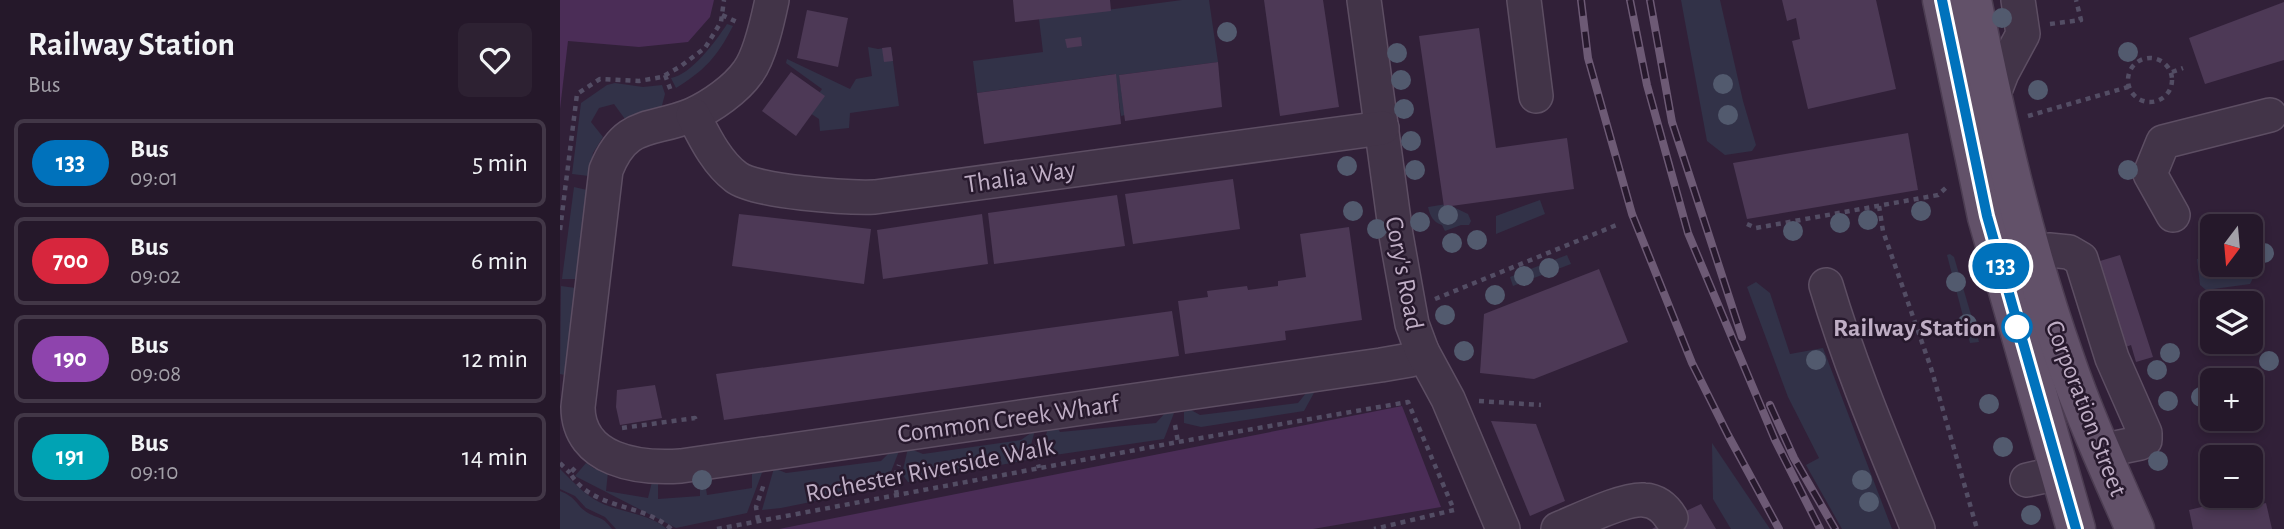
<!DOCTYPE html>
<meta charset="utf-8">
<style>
:root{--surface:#25182a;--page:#2d2132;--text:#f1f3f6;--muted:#a3a0a8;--line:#423747}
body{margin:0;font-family:"Alegreya Sans",sans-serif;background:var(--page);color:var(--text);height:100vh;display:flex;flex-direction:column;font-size:26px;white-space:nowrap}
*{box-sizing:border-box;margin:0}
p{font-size:23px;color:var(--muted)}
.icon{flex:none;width:38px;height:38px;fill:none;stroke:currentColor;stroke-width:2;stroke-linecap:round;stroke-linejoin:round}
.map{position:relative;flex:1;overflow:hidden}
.sheet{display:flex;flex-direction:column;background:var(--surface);width:560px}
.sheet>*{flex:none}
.badge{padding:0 14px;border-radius:23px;font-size:24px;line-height:46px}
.needle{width:46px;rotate:196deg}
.tools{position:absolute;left:1640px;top:214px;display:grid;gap:14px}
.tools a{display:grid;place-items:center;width:63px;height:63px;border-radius:10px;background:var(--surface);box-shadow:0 4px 10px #0003,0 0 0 2px var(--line);font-size:35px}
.map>.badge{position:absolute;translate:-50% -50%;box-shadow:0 0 0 4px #fff}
.round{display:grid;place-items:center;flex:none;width:74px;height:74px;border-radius:10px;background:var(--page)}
.headline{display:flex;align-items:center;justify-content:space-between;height:119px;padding:0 28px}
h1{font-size:33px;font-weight:700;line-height:52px}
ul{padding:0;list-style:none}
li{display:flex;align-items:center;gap:21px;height:88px;margin:0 14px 10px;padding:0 14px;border:4px solid var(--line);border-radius:10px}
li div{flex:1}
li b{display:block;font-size:26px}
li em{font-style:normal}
li .badge{min-width:77px;font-weight:700;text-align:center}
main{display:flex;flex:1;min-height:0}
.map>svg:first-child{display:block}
.green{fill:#323248}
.water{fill:#4b2d57}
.building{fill:#4d3956}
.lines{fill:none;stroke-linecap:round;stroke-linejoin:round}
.minor-casing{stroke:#5d4e63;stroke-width:36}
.major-casing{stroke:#4c3d52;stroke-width:41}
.path{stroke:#534d64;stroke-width:4.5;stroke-dasharray:5 5;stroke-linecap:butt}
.minor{stroke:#423448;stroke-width:33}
.major{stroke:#625169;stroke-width:38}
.rail-casing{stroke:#6d5a75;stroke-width:8}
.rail{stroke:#27192d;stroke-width:5;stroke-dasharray:16;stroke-linecap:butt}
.tree{fill:#525a6e}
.line-casing{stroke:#fff;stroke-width:16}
.line{stroke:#0072bc;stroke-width:10}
.stop-dot{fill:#fff;stroke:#0072bc;stroke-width:3.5}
.labels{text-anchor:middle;stroke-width:5;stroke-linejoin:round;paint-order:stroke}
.street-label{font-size:26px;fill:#bfaec5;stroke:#27192d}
.stop-label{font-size:26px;font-weight:bold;fill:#bfaec5;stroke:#27192d;text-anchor:end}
</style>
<main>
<section class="sheet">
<div class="headline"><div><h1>Railway Station</h1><p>Bus</p></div><a class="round"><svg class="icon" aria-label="heart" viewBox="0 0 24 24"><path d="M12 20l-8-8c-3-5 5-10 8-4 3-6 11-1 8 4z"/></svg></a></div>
<ul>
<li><span class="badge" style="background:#0072bc;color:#fff">133</span><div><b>Bus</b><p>09:01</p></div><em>5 min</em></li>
<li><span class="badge" style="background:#d7263d;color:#fff">700</span><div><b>Bus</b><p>09:02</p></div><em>6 min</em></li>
<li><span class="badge" style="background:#8e44ad;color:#fff">190</span><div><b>Bus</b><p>09:08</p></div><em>12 min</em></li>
<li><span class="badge" style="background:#00a3b4;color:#fff">191</span><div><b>Bus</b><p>09:10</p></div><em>14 min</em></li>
</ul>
</section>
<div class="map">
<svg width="1724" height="529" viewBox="0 0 1724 529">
<rect width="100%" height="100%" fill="#312038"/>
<g class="green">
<path d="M622 0H649L658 62 559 75 565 115 561 116 555 74 417 93 413 61 483 52 479 19Z"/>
<path d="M1121 0H1160L1183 101 1196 145 1192 151 1165 155 1147 141Z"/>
<path d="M167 24 173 26C157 57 145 70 116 88L111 78C131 75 156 41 167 24Z"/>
<path d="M308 47 318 49 331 47 339 106 290 113 289 128 260 131 259 119 247 111 262 89 226 63 227 59 290 89 296 79 312 76Z"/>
<path d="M55 83 83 87 102 85 105 94 100 113 74 115 65 119 54 104 39 108 31 122 43 137 33 153 29 176 12 174 21 103 47 85Z"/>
<path d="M14 187 27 190 17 279H2Z"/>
<path d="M980 200 985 214 936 234V216Z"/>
<path d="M887 204 908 214 911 221 909 225H901L885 231 882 225C873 222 870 216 868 207Z"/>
<path d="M1390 254 1394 257 1419 342 1410 343 1387 255Z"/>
<path d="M1007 255 1011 264 953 286 950 277Z"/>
<path d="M1652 257V264H1690L1691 260 1694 276 1690 284 1646 290 1640 285 1637 259Z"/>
<path d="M1196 282 1210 293 1230 354 1263 348 1332 529H1282L1246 465 1259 458 1228 397 1187 287Z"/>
<path d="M1 286 16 288 5 375 0 374Z"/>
<path d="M755 391 744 411 641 427 624 423V412L631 410 640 415 738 403 747 392Z"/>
<path d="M607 411 614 413 604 439 488 456 481 449 489 426 497 427 500 432 596 423Z"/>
<path d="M475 430 467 460 348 482 342 474 348 448 363 454 461 440Z"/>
<path d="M1152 443 1210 529H1171L1153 499Z"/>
<path d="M339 451 325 487 221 508 202 510 214 468 226 473 321 461 330 452Z"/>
<path d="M26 463 35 469 38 466 48 472 46 491 88 498 92 482 98 483V499L140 496V477L144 476 147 495 192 488V472L203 470 187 513 116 528 15 476Z"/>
<path d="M0 469C12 481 24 494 39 502 61 513 89 513 107 529H56L45 517 26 508 15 496 0 489Z"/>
<path d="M0 491C18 498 16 506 28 513 41 520 41 515 52 529H0Z"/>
</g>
<g class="water">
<path d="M0 0H154L150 17 128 42 79 47 8 41 0 109Z"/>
<path d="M842 406 881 507 753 529H219Z"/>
</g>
<g class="building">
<path d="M453 0H550L551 11 455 22Z"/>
<path d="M704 0H763L779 107 720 116Z"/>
<path d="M1222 0H1316L1336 89 1248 109 1232 41 1240 39 1236 18 1227 21Z"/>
<path d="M1724 2V60L1645 84 1629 38Z"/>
<path d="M247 10 288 18 278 67 237 58Z"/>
<path d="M919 28 936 148 1007 138 1014 189 884 207 859 36Z"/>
<path d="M521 37 522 46 507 48 505 39Z"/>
<path d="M331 47 333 61 324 62 322 48Z"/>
<path d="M658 62 662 107 565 121 559 75Z"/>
<path d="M231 72 265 96 236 136 202 111Z"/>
<path d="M556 74 561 124 424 144 417 93Z"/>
<path d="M1348 133 1358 190 1187 219 1173 163Z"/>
<path d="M673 179 680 229 573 244 565 194Z"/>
<path d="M557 195 565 246 434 264 428 213Z"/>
<path d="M179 214 311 229 304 284 172 266Z"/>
<path d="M422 214 428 264 323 279 317 230Z"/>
<path d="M789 227 802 320 725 331 726 340 625 354 618 301 648 297 647 291 687 286 688 290 718 286V281L746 277 740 234Z"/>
<path d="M1560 255 1593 357 1576 362 1571 345 1558 350 1510 270Z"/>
<path d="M1039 269 1068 342 974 379 920 373 924 314Z"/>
<path d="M612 311 619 356 164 420 156 374Z"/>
<path d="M95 385 102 418 60 425 56 407 57 390Z"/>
<path d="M931 421 976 424 1005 501 970 516Z"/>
<path d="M1683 497 1685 508 1706 503 1712 529H1633L1629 510Z"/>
<path d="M1141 504 1156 529H1092L1111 518Z"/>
</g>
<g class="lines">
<g class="minor-casing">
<g id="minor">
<path d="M212 0C208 19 200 56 188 72 176 89 152 106 132 115 91 132 66 120 46 170L18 407C18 461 79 469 121 466L821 365 850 360 862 351"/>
<path d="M804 0 836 235 852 324 862 351 888 399 943 529"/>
<path d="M964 0 976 96"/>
<path d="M1433 96 1442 73 1463 34 1458 0"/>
<path d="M133 115C144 136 156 162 176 177 195 192 288 198 315 197L822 128"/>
<path d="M1613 215 1590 174 1603 142 1710 115"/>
<path d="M1489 250 1509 252 1521 259 1552 358 1585 433V440L1580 443 1541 451"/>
<path d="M1266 285C1291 369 1325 448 1358 529"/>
<path d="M1467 480 1499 473"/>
<path d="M998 529C1018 521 1064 498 1084 500 1097 501 1105 508 1111 518"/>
</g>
</g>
<g class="major-casing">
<g id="major">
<path d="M1382 0 1427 217 1516 529"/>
<path d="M1412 0C1436 118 1464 243 1504 356 1524 415 1550 472 1575 529"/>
</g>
</g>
<g class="path">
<path d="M162 15 177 22"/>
<path d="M1490 24 1521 20 1516 0"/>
<circle cx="1590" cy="80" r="22"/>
<path d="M1612 72 1623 68"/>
<path d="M105 75 111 91"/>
<path d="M1468 116 1568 87"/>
<path d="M1319 206 1323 231 1371 368 1417 529"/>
<path d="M1187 224 1196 228 1378 195 1389 185"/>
<path d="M0 230 17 94 40 79 79 81 102 77 121 66 145 48 161 22 164 0"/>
<path d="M875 299 1059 224"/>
<path d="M919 401 981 405"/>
<path d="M615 425 618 442"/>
<path d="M62 428 135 418 137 424"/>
<path d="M476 445 475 451 479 468"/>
<path d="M0 463 10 473"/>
<path d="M15 468 10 473C33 511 82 502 111 529"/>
<path d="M337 495 334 479 339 465"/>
<path d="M198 520 196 507 204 484"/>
<path d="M157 529 618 442 848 402 894 510 814 529"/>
</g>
<use href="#minor" class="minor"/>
<use href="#major" class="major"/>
<g class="rail-casing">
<g id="rail">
<path d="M1021 0 1028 58 1072 214 1132 363 1168 435 1219 529"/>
<path d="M1070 0 1087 85 1128 233 1215 440 1260 529"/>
<path d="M1090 0 1112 122 1182 337"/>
<path d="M1210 405 1234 458 1275 529"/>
</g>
</g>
<use href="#rail" class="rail"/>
</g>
<g class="tree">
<circle cx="1442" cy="18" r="10"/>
<circle cx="667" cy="32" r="10"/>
<circle cx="1568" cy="52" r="10"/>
<circle cx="837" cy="53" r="10"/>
<circle cx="841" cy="80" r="10"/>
<circle cx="1163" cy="84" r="10"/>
<circle cx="1478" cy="90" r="10"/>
<circle cx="844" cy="109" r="10"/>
<circle cx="1168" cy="115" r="10"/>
<circle cx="851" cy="141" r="10"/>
<circle cx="787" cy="166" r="10"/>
<circle cx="855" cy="170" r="10"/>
<circle cx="1568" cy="170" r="10"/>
<circle cx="793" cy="211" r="10"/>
<circle cx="1361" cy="211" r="10"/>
<circle cx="888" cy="215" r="10"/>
<circle cx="1308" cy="220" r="10"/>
<circle cx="860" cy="222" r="10"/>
<circle cx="1280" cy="223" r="10"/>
<circle cx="817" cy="229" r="10"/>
<circle cx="1233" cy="231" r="10"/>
<circle cx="917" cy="240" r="10"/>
<circle cx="892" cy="243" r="10"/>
<circle cx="1704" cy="253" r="10"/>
<circle cx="989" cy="268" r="10"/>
<circle cx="964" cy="276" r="10"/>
<circle cx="1396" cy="282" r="10"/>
<circle cx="935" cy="295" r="10"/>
<circle cx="885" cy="315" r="10"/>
<circle cx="1407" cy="324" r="10"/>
<circle cx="904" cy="351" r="10"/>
<circle cx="1610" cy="353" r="10"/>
<circle cx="1256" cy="360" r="10"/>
<circle cx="1709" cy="361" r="10"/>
<circle cx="1597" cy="370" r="10"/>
<circle cx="1641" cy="397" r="10"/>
<circle cx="1608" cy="401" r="10"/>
<circle cx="1429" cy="404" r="10"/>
<circle cx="1443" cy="447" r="10"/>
<circle cx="1598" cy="461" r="10"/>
<circle cx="142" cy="480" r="10"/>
<circle cx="1302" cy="480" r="10"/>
<circle cx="1309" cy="502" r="10"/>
<circle cx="1471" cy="515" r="10"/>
</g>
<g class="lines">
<g class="line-casing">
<path id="line" d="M1382 0 1427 216 1516 529"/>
</g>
<use href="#line" class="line"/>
</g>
<circle class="stop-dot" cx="1457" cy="327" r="14"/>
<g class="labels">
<g class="street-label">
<text transform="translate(460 176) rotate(-8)" y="9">Thalia Way</text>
<text transform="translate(845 273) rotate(79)" y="9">Cory's Road</text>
<text transform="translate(1527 408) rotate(69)" y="9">Corporation Street</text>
<text transform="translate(448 418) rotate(-8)" y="9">Common Creek Wharf</text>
<text transform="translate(370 469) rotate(-11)" y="9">Rochester Riverside Walk</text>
</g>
<g class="stop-label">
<text x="1436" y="336">Railway Station</text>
</g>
</g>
</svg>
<div class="tools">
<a><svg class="needle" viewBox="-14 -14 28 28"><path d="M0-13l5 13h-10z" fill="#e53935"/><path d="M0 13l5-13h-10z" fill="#a3a0a8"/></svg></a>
<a><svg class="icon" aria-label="layers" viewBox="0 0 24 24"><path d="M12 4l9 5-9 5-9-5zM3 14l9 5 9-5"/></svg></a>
<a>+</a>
<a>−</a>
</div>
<b class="badge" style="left:1441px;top:266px;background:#0072bc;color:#fff">133</b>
</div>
</main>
